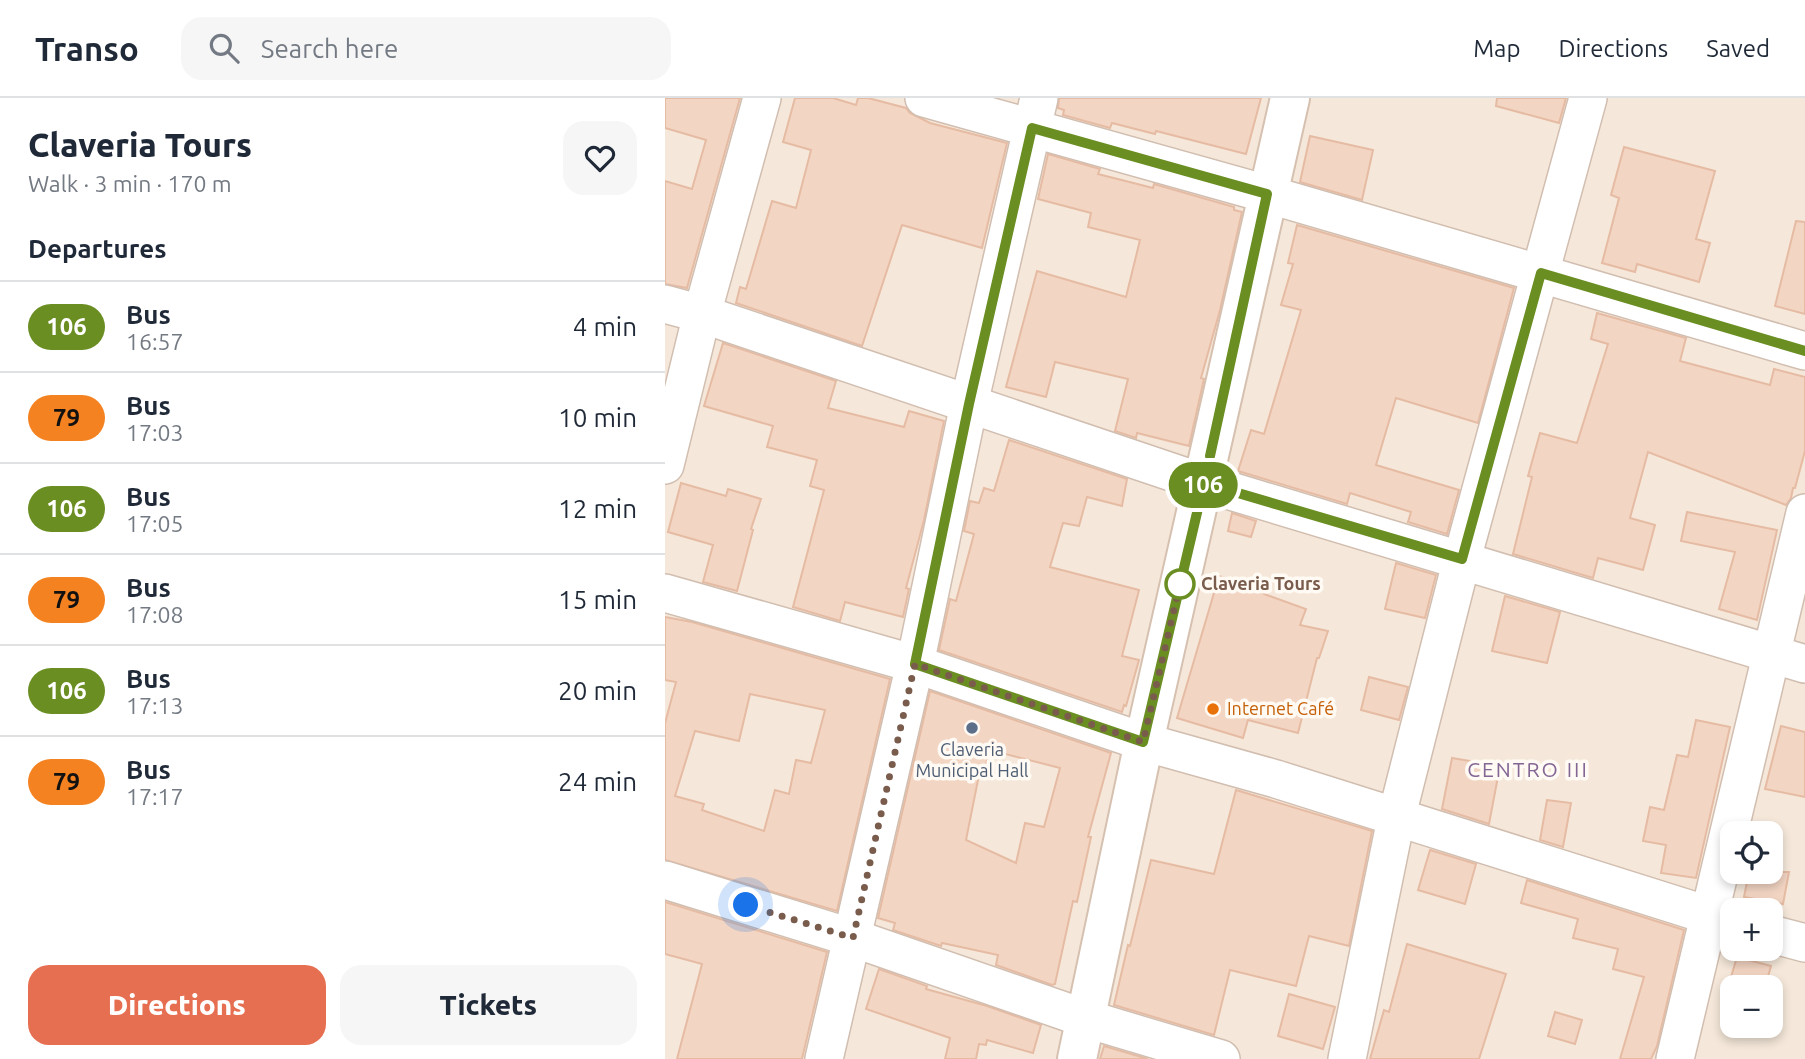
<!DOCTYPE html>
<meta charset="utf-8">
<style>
:root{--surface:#fff;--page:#f6f6f7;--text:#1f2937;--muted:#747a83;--line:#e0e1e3;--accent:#e76f51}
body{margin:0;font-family:Ubuntu,sans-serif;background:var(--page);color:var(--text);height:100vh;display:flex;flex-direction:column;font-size:26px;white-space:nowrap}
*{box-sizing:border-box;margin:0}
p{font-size:23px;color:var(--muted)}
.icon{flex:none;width:38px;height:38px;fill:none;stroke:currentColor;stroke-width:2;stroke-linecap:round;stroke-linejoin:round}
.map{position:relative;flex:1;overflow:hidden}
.details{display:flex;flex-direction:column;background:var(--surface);width:665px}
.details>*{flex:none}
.badge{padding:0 14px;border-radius:23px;font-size:24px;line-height:46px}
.controls{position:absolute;left:1055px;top:723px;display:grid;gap:14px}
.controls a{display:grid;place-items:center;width:63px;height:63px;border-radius:14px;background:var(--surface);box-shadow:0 4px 10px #0003;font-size:35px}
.you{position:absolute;width:35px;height:35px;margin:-18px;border:5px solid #fff;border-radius:50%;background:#1a73e8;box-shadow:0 0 0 10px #1a73e833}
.map>.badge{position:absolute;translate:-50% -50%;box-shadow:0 0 0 4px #fff}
h2{padding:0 28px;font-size:26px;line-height:63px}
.round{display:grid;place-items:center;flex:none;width:74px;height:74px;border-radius:21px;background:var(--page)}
.summary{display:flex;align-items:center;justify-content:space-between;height:119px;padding:0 28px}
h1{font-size:33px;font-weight:800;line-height:52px}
.button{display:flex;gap:14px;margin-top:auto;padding:14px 28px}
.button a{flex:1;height:80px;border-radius:21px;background:var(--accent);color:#fff;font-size:28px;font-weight:800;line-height:80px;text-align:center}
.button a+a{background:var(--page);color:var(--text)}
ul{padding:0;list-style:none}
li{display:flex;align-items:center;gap:21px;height:91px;padding:0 28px;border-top:2px solid var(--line)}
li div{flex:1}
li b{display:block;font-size:26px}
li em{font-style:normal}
li .badge{min-width:77px;font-weight:700;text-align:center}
header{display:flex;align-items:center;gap:42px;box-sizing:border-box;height:98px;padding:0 35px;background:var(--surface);border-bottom:2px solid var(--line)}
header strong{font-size:33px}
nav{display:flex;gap:38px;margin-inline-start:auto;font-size:24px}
.search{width:490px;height:63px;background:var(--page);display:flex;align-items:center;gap:18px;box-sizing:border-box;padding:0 24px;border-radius:21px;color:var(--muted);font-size:26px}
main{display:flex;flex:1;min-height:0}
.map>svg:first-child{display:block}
.residential{fill:#f5e8da;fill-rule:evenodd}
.building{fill:#f3d5c3;stroke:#e6bba3;stroke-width:2;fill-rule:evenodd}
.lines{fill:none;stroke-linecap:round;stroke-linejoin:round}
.street-casing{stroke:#d1beb0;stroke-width:40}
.secondary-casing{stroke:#d6c0b0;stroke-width:42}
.street{stroke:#fff;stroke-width:37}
.secondary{stroke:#fff;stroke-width:38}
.line-casing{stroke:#fff;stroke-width:16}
.line{stroke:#6b8e23;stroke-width:10}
.walk{stroke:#7a5c4d;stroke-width:7;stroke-dasharray:0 12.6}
.stop-dot{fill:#fff;stroke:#6b8e23;stroke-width:3.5}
.food-dot{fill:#e8710a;stroke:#fffaf3;stroke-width:2.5}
.service-dot{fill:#5c6f8a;stroke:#fffaf3;stroke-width:2.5}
.labels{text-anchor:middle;stroke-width:7;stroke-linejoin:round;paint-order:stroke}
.stop-label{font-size:18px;font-weight:bold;fill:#7a5c4d;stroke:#fffaf3;text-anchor:start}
.food-label{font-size:18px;fill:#c56008;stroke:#fffaf3;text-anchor:start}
.service-label{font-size:18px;fill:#4e5e75;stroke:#fffaf3}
.quarter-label{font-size:21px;letter-spacing:2px;fill:#846695;stroke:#fffaf3}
</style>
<header>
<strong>Transo</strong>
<div class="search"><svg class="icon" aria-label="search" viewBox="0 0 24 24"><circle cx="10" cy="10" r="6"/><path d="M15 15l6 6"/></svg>Search here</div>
<nav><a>Map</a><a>Directions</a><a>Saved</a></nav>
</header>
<main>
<section class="details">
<div class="summary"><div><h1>Claveria Tours</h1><p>Walk · 3 min · 170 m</p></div><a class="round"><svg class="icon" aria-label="heart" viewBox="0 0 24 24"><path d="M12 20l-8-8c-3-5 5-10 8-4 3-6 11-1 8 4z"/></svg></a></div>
<h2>Departures</h2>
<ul>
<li><span class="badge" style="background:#6b8e23;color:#fff">106</span><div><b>Bus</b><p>16:57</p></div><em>4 min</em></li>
<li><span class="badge" style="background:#f58220;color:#111">79</span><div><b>Bus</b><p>17:03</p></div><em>10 min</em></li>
<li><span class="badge" style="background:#6b8e23;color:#fff">106</span><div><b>Bus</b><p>17:05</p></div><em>12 min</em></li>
<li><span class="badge" style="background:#f58220;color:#111">79</span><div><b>Bus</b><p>17:08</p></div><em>15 min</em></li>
<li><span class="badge" style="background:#6b8e23;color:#fff">106</span><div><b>Bus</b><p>17:13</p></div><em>20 min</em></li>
<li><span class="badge" style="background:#f58220;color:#111">79</span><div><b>Bus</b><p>17:17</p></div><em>24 min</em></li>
</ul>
<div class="button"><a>Directions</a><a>Tickets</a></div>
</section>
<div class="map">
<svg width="1140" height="961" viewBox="0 0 1140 961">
<rect width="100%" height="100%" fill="#fdf6ec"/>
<path class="residential" d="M0 0H1140V961H0ZM1068 735H1106V774H1068ZM1068 812H1106V850H1068ZM1068 889H1106V928H1068Z"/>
<g class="building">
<path d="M0 0H75L22 190 0 186V83L27 91 41 42 0 30Z"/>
<path d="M130 0H168L191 7 193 0H203L241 10 245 15 265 25 342 45 317 150 237 127 197 248 71 205 75 189 81 191 107 103 131 110 146 52 118 44Z"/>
<path d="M394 0H596L581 56 491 33 490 36 447 25 445 30 398 17 399 12 393 10Z"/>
<path d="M832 0H901L894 25 831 8Z"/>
<path d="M645 38 708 52 697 102 635 84Z"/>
<path d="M959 49 1050 73 1031 141 1045 145 1034 184 972 166 970 174 937 165 954 100 946 97Z"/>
<path d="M383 56 435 71 433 76 488 90 489 86 569 109V112L577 114 555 212 536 280 539 281 524 348 472 335 471 340 450 333 463 281 390 264 381 299 341 289 372 173 461 199 475 142 423 129 426 115 373 101Z"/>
<path d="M1131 123 1140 124V216L1110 208Z"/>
<path d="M632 127 849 190 813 325 731 300 711 367 794 392 782 436 743 424 746 414 685 395 682 406 573 373 586 332 599 336 636 212 616 207 628 166 623 165Z"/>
<path d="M932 215 1021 240 1015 263 1105 287 1109 271 1140 279V353L1130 390H1128L1126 400 1121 407 983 354 965 420 990 427 978 472 933 460 928 480 848 456 867 379 863 378 875 335 912 345 943 246 926 241Z"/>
<path d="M58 245 171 283 163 310 239 329 244 313 279 323 259 422 241 490 244 491 238 519 180 504 175 523 128 509 159 392 145 388 152 362 102 349 108 328 39 308Z"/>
<path d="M344 342 462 381 457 408 422 399 414 428 398 425 385 469 474 492 457 558 474 562 461 608 459 607 457 614 274 552 285 501 291 503 309 436 299 433 305 403 314 405 319 390 329 393Z"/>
<path d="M16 385 61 398 63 391 96 401 86 431 88 432 72 493 38 484 48 447 3 434Z"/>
<path d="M1022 414 1112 432 1092 522 1054 511 1070 454 1016 443Z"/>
<path d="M567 415 591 423 586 439 563 433Z"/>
<path d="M731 465 771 477 760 520 720 511Z"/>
<path d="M554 478 600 493 599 496 641 511 635 527 663 533 654 560H652L633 635 583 622 578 640 512 620Z"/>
<path d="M840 498 895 514 882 565 827 553Z"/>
<path d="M0 519 27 524 225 581 172 813 0 762V625L11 584 0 582ZM85 596 160 612 146 665 131 662 124 696 110 692 99 733 37 712 39 706 10 698 30 633 74 643Z"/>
<path d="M704 579 743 589 734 622 696 612Z"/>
<path d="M265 593 446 655 423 739H426L412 804 408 803 390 886 387 887 331 867 333 857 277 845 276 848 228 832 230 825 213 820ZM325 652 395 670 379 729 360 725 351 765 301 742 315 672 319 673Z"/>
<path d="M1031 622 1065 629 1031 780 996 775 1001 747 978 743 985 709 999 712 1012 657 1023 659Z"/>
<path d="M1116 628 1140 634V699L1100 691Z"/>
<path d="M787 660 835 668 824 726 777 711Z"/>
<path d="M571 692 707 733 684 848 644 838 631 888 565 872 549 937 449 907 463 847 465 848 486 762 549 776Z"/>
<path d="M882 702 906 705 898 749 875 742Z"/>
<path d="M765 752 811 766 800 806 753 792Z"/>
<path d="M1084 774H1124L1118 806 1079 799Z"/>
<path d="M862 782 1019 832 992 948 986 961H955L979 879 948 871 953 851 908 840 913 821 856 805Z"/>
<path d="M0 804 162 854 137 961H12L37 866 0 856Z"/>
<path d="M742 846 841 876 814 961H705L719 912 724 914Z"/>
<path d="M1072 859 1106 868 1100 889H1068V904L1059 902Z"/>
<path d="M214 871 262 888 261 891 322 908 376 927 368 955 322 942 321 947 314 946 311 961H280L285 940 201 911Z"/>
<path d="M624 896 670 909 658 951 613 938Z"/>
<path d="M890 914 917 922 910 946 883 938Z"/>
<path d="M439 948 483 961H435Z"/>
</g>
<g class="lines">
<g class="street-casing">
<g id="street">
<path d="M259 0 602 96 1140 253"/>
<path d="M0 206 37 216 539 385 1140 566"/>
<path d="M0 367 37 216 97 0"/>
<path d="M0 495 250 566 479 644 611 681 1068 825"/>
<path d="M0 782 188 840 422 921 556 961"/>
<path d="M1106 836 1140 845"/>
<path d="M159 961 250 566 304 306 374 0"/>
<path d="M682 961 731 721 797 461 923 0"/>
<path d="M1010 961 1140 415"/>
</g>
</g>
<g class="secondary-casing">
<path id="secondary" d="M412 961 479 644 625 0"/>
</g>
<use href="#street" class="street"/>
<use href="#secondary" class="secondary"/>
</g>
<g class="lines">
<g class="line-casing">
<path id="line" d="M545 358 602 96 367 30 304 306 250 566 478 644 539 385 797 461 876 175 1140 253"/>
</g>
<use href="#line" class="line"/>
<path class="walk" d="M81 807 188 840 250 566 478 644 515 486"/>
</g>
<circle class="stop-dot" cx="515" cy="486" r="14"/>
<circle class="food-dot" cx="548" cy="611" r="7"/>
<circle class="service-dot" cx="307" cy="630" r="7"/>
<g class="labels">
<g class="stop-label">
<text x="536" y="492">Claveria Tours</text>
</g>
<g class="food-label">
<text x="562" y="617">Internet Café</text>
</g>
<g class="service-label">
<text x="307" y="658">Claveria<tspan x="307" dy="21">Municipal Hall</tspan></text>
</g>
<g class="quarter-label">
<text x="863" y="679">CENTRO III</text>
</g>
</g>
</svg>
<div class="controls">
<a><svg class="icon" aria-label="locate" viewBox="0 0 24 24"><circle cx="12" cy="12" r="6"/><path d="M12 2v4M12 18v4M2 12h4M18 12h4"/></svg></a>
<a>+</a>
<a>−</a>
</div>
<div class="you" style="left:81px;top:807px"></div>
<b class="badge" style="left:538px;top:387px;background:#6b8e23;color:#fff">106</b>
</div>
</main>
